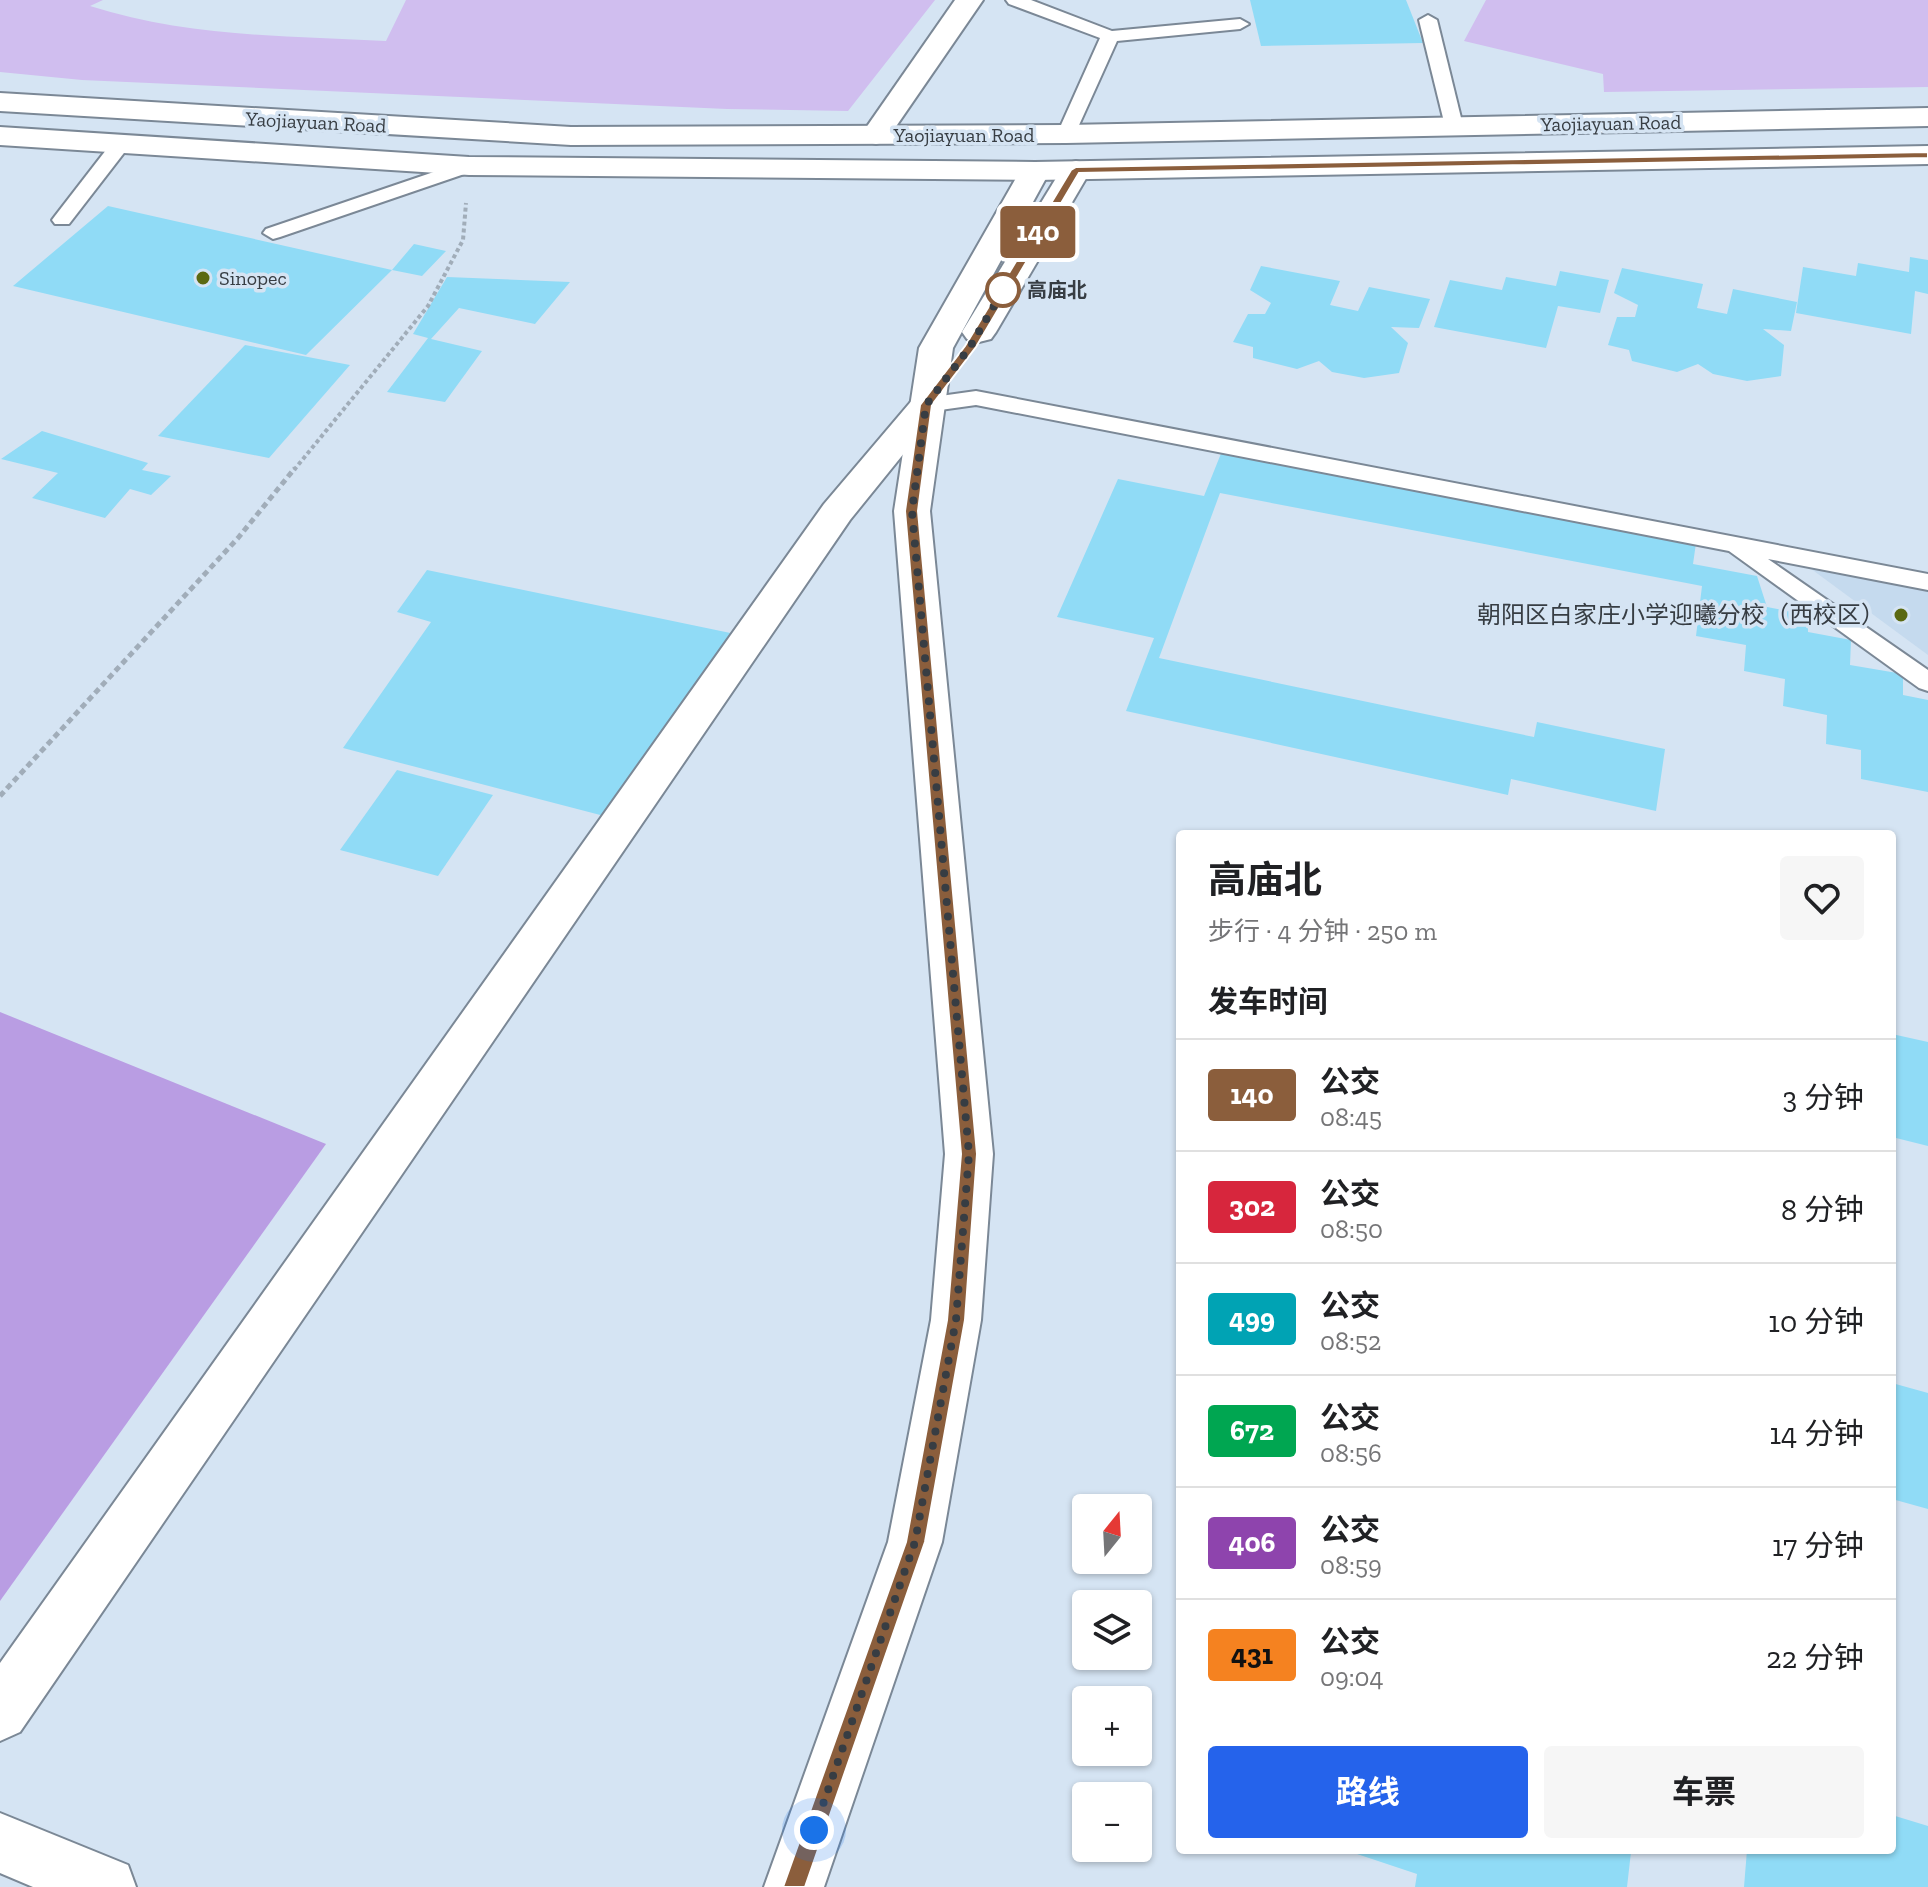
<!DOCTYPE html>
<html lang="zh">
<meta charset="utf-8">
<style>
:root{--surface:#fff;--page:#f6f6f6;--text:#202124;--muted:#757577;--line:#e0e0e0;--accent:#2563eb}
body{margin:0;font-family:"Zilla Slab","Noto Sans SC",serif;background:var(--page);color:var(--text);height:100vh;display:flex;flex-direction:column;font-size:30px;white-space:nowrap}
*{box-sizing:border-box;margin:0}
p{font-size:26px;color:var(--muted)}
.icon{flex:none;width:44px;height:44px;fill:none;stroke:currentColor;stroke-width:2;stroke-linecap:round;stroke-linejoin:round}
.map{position:relative;flex:1;overflow:hidden}
.sheet{position:absolute;left:1176px;top:830px;width:720px;height:1024px;display:flex;flex-direction:column;background:var(--surface);border-radius:8px;box-shadow:0 2px 6px #0004}
.sheet>*{flex:none}
.badge{padding:0 16px;border-radius:6px;font-size:28px;line-height:52px}
.needle{width:52px;rotate:18deg}
.fabs{position:absolute;left:1072px;top:1494px;display:grid;gap:16px}
.fabs a{display:grid;place-items:center;width:80px;height:80px;border-radius:8px;background:var(--surface);box-shadow:0 2px 6px #0004;font-size:40px}
.you{position:absolute;width:40px;height:40px;margin:-20px;border:6px solid #fff;border-radius:50%;background:#1a73e8;box-shadow:0 0 0 12px #1a73e833}
.map>.badge{position:absolute;translate:-50% -50%;box-shadow:0 0 0 4px #fff}
h2{padding:0 32px;font-size:30px;line-height:72px}
.round{display:grid;place-items:center;flex:none;width:84px;height:84px;border-radius:8px;background:var(--page)}
.summary{display:flex;align-items:center;justify-content:space-between;height:136px;padding:0 32px}
h1{font-size:38px;font-weight:700;line-height:60px}
.button{display:flex;gap:16px;margin-top:auto;padding:16px 32px}
.button a{flex:1;height:92px;border-radius:8px;background:var(--accent);color:#fff;font-size:32px;font-weight:700;line-height:92px;text-align:center}
.button a+a{background:var(--page);color:var(--text)}
ul{padding:0;list-style:none}
li{display:flex;align-items:center;gap:24px;height:112px;padding:0 32px;border-top:2px solid var(--line)}
li div{flex:1}
li b{display:block;font-size:30px}
li em{font-style:normal}
li .badge{min-width:88px;font-weight:700;text-align:center}
.map>svg:first-child{display:block}
.built{fill:#c5daee}
.green{fill:#d0beef}
.forest{fill:#b99de3}
.building{fill:#90dbf6}
.lines{fill:none;stroke-linecap:round;stroke-linejoin:round}
.service-casing{stroke:#7b8896;stroke-width:4}
.minor-casing{stroke:#7b8896;stroke-width:4}
.tertiary-casing{stroke:#7b8896;stroke-width:4}
.primary-casing{stroke:#7b8896;stroke-width:4}
.path-far1{stroke:#a1adb9;stroke-width:4;stroke-dasharray:4 3;stroke-linecap:butt}
.path{stroke:#a1adb9;stroke-width:5;stroke-dasharray:6 4;stroke-linecap:butt}
.service{fill:#fff;fill-rule:evenodd}
.minor{fill:#fff;fill-rule:evenodd}
.tertiary{fill:#fff;fill-rule:evenodd}
.primary{fill:#fff;fill-rule:evenodd}
.line{fill:#8b5e3c;stroke:#fff;stroke-width:2}
.walk{stroke:#373d43;stroke-width:8;stroke-dasharray:0 14.4}
.poi-dot{fill:#5b6911;stroke:#d5e4f3;stroke-width:3}
.stop-dot{fill:#fff;stroke:#8b5e3c;stroke-width:4}
.labels{text-anchor:middle;stroke-width:7;stroke-linejoin:round;paint-order:stroke}
.far-street-label{font-size:20px;fill:#373d43;stroke:#d5e4f3}
.far-poi-label{font-size:20px;fill:#373d43;stroke:#d5e4f3;text-anchor:start}
.far-stop-label{font-size:20px;font-weight:bold;fill:#373d43;stroke:#d5e4f3;text-anchor:start}
.poi-label{font-size:24px;fill:#373d43;stroke:#d5e4f3;text-anchor:end}
</style>
<div class="map">
<svg width="1928" height="1887" viewBox="0 0 1928 1887">
<rect width="100%" height="100%" fill="#d5e4f3"/>
<path class="built" d="M1780 546 1928 576V655Z"/>
<g class="green">
<path d="M0 0H103L90 6C187 37 286 36 386 41L406 0H935L848 111 727 109 82 80 0 72Z"/>
<path d="M1486 0H1928V87L1604 92 1603 74 1464 41Z"/>
</g>
<path class="forest" d="M0 1012 326 1144 0 1601Z"/>
<g class="building">
<path d="M1250 0H1406L1423 43 1261 46Z"/>
<path d="M108 206 392 270 414 244 446 251 422 276 392 270 306 355 13 286Z"/>
<path d="M1910 257 1928 260V294L1915 291 1911 334 1796 313 1803 267 1856 276 1858 263 1909 272Z"/>
<path d="M1261 266 1340 281 1330 305 1358 311 1369 287 1430 299 1419 328 1391 327 1408 343 1399 373 1364 378 1332 372 1319 361 1297 369 1253 358V347L1233 342 1248 314H1265L1271 303 1250 290Z"/>
<path d="M1622 268 1703 284 1697 308 1727 314 1733 289 1797 302 1791 331 1763 329 1784 345 1781 376 1747 381 1713 374 1698 364 1677 372 1632 361 1629 350 1608 345 1617 317H1635L1638 305 1614 293Z"/>
<path d="M1560 271 1609 280 1600 313 1558 306 1546 348 1434 327 1450 280 1502 290 1506 277 1556 286Z"/>
<path d="M447 277 570 282 535 324 459 308 431 339 482 351 445 402 387 392 428 338 413 334Z"/>
<path d="M245 345 350 365 269 458 158 436Z"/>
<path d="M42 431 148 463 142 470 171 476 151 495 130 489 105 518 32 498 58 473 1 459Z"/>
<path d="M1222 451 1696 543 1693 564 1757 576 1767 607 1808 615V632L1851 640 1850 665 1903 674V695L1928 700V792L1861 779V750L1826 744 1827 715 1783 706 1785 679 1744 671 1746 645 1696 636 1702 586 1220 493 1159 658 1534 737 1537 722 1665 749 1656 811 1511 779 1508 795 1126 711 1154 638 1057 617 1118 479 1204 496Z"/>
<path d="M427 570 740 635 608 817 343 748 431 622 397 612Z"/>
<path d="M397 770 493 795 438 876 340 850Z"/>
<path d="M1892 1034 1928 1042V1146L1892 1137Z"/>
<path d="M1892 1383 1928 1393V1509L1892 1499Z"/>
<path d="M1892 1815 1928 1826V1887H1744L1747 1850H1892Z"/>
<path d="M1345 1850H1626L1631 1852 1627 1887H1415L1417 1874Z"/>
</g>
<g class="lines">
<g class="service-casing">
<g id="service">
<path d="M1006 0H1031L1112 31 1240 19 1249 24 1240 29 1117 41 1075 134 1066 140 1057 134 1100 38 1009 4Z"/>
<path d="M1428 15 1437 20 1463 126 1461 130 1454 132 1445 126 1419 20Z"/>
<path d="M120 139 127 141 129 145 127 149 69 224H55L52 220 55 216 113 141Z"/>
<path d="M469 160 479 166 476 170 280 237 273 239 263 233 266 229Z"/>
<path d="M976 391 1928 574V590L1768 559 1928 670V691L1919 688 1729 551 976 405 926 412 915 405 926 398Z"/>
</g>
</g>
<g class="minor-casing">
<g id="minor">
<path d="M926 395 938 398 943 405 850 520 20 1732 0 1741V1663L824 504 914 398Z"/>
<path d="M0 1813 128 1865 136 1887H33L0 1873Z"/>
</g>
</g>
<g class="tertiary-casing">
<g id="tertiary">
<path d="M955 0H983L886 141 876 144 866 141 861 135Z"/>
<path d="M1076 161 1087 164 1091 170 996 332 991 339 979 342 967 339 962 332 1061 170 1065 164Z"/>
<path d="M1035 162 1046 165 1050 171 953 348 930 511 993 1154 981 1320 942 1542 824 1887H764L888 1542 931 1320 945 1154 894 511 919 348 1020 171 1024 165Z"/>
</g>
</g>
<g class="primary-casing">
<g id="primary">
<path d="M0 93 571 127 1066 125 1928 108V126L1066 143 571 145 0 111Z"/>
<path d="M0 127 469 157 1035 162 1928 146V164L1035 180 469 175 0 145Z"/>
</g>
</g>
<path class="path-far1" d="M294 470 428 306 463 240 466 203"/>
<path class="path" d="M0 796 238 538 295 468"/>
<use href="#service" class="service"/>
<use href="#minor" class="minor"/>
<use href="#tertiary" class="tertiary"/>
<use href="#primary" class="primary"/>
</g>
<path class="line" d="M1928 152V158L1079 173 976 347 932 405 918 511 977 1154 965 1320 925 1542 805 1887H783L906 1542 947 1320 961 1154 905 511 920 405 965 346 1071 170 1076 167Z"/>
<g class="lines">
<path class="walk" d="M814 1830 915 1542 956 1320 969 1154 912 511 926 405 970 347 1005 287 1003 290"/>
</g>
<g class="poi-dot">
<circle cx="203" cy="278" r="8"/>
<circle cx="1901" cy="615" r="8"/>
</g>
<circle class="stop-dot" cx="1003" cy="290" r="16"/>
<g class="labels">
<g class="far-street-label">
<text transform="translate(316 122) rotate(3)" y="7">Yaojiayuan Road</text>
<text transform="translate(1611 123) rotate(-1)" y="7">Yaojiayuan Road</text>
<text x="964" y="142">Yaojiayuan Road</text>
</g>
<g class="far-poi-label">
<text x="219" y="285">Sinopec</text>
</g>
<g class="far-stop-label">
<text x="1027" y="297">高庙北</text>
</g>
<g class="poi-label">
<text x="1885" y="623">朝阳区白家庄小学迎曦分校（西校区）</text>
</g>
</g>
</svg>
<div class="fabs">
<a><svg class="needle" viewBox="-14 -14 28 28"><path d="M0-13l5 13h-10z" fill="#e53935"/><path d="M0 13l5-13h-10z" fill="#757577"/></svg></a>
<a><svg class="icon" aria-label="layers" viewBox="0 0 24 24"><path d="M12 4l9 5-9 5-9-5zM3 14l9 5 9-5"/></svg></a>
<a>+</a>
<a>−</a>
</div>
<div class="you" style="left:814px;top:1830px"></div>
<b class="badge" style="left:1038px;top:232px;background:#8b5e3c;color:#fff">140</b>
<section class="sheet">
<div class="summary"><div><h1>高庙北</h1><p>步行 · 4 分钟 · 250 m</p></div><a class="round"><svg class="icon" aria-label="heart" viewBox="0 0 24 24"><path d="M12 20l-8-8c-3-5 5-10 8-4 3-6 11-1 8 4z"/></svg></a></div>
<h2>发车时间</h2>
<ul>
<li><span class="badge" style="background:#8b5e3c;color:#fff">140</span><div><b>公交</b><p>08:45</p></div><em>3 分钟</em></li>
<li><span class="badge" style="background:#d7263d;color:#fff">302</span><div><b>公交</b><p>08:50</p></div><em>8 分钟</em></li>
<li><span class="badge" style="background:#00a3b4;color:#fff">499</span><div><b>公交</b><p>08:52</p></div><em>10 分钟</em></li>
<li><span class="badge" style="background:#00a651;color:#fff">672</span><div><b>公交</b><p>08:56</p></div><em>14 分钟</em></li>
<li><span class="badge" style="background:#8e44ad;color:#fff">406</span><div><b>公交</b><p>08:59</p></div><em>17 分钟</em></li>
<li><span class="badge" style="background:#f58220;color:#111">431</span><div><b>公交</b><p>09:04</p></div><em>22 分钟</em></li>
</ul>
<div class="button"><a>路线</a><a>车票</a></div>
</section>
</div>
